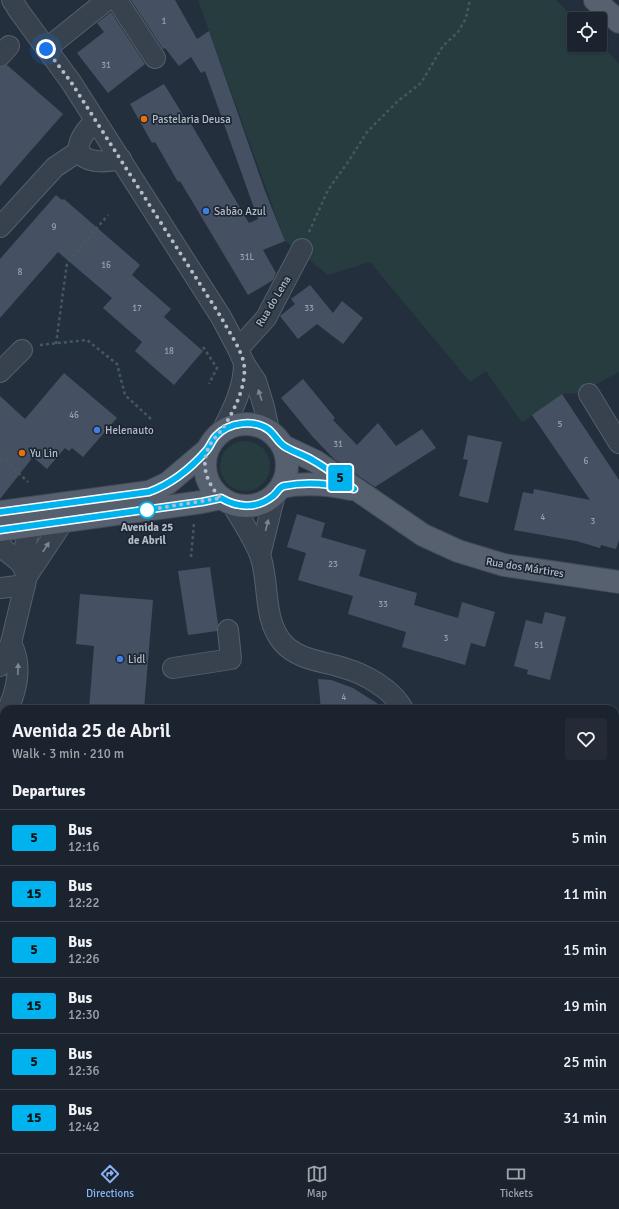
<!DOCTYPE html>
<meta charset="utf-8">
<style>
:root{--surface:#1b232e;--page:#242b36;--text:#f1f3f6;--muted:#a0a4aa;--line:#39404a;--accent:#8ab4f8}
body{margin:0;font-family:Signika,sans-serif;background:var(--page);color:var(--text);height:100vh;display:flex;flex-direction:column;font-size:15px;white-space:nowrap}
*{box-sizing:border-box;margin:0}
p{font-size:13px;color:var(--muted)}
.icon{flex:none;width:22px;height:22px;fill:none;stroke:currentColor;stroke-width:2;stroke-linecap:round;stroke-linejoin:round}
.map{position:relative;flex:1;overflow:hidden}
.panel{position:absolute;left:0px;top:705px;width:619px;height:448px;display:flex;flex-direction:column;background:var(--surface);border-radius:12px 12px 0 0;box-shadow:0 1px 3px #0004,0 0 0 1px var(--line)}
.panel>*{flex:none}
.badge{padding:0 8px;border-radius:3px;font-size:14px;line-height:26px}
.fabs{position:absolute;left:567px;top:12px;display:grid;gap:8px}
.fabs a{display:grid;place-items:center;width:40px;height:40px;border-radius:4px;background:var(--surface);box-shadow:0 1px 3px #0004,0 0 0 1px var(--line);font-size:20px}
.you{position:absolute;width:20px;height:20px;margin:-10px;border:3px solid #fff;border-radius:50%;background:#1a73e8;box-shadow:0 0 0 6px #1a73e833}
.map>.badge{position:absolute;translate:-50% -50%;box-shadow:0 0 0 2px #fff}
h2{padding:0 12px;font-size:15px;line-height:36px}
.round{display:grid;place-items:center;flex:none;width:42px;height:42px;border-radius:4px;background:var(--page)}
.overview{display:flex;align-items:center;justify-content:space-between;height:68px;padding:0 12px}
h1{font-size:19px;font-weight:600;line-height:30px}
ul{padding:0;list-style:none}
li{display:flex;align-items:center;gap:12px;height:56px;padding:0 12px;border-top:1px solid var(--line)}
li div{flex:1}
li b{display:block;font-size:15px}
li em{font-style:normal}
li .badge{min-width:44px;font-weight:700;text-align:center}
.dock{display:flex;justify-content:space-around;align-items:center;height:56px;border-top:1px solid var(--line);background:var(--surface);font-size:11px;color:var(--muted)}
.dock a{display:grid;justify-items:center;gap:2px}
.dock .current{color:var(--accent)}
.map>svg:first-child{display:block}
.green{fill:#263c3f}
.building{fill:#455162}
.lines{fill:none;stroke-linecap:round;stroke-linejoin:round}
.minor-casing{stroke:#565f6c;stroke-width:22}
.major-casing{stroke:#414a57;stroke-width:24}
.path{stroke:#44595c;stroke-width:2.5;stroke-dasharray:3 3;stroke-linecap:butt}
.minor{stroke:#38414e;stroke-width:20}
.major{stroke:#56606e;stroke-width:22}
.oneway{fill:#7c8592}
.line-casing{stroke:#fff;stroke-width:9}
.line{stroke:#00b3ef;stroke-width:6}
.walk{stroke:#b4bcc9;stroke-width:4;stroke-dasharray:0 7.2}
.food-dot{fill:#e8710a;stroke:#1d2633;stroke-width:1.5}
.shop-dot{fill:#3f7fe0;stroke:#1d2633;stroke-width:1.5}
.stop-dot{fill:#fff;stroke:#00b3ef;stroke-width:2}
.labels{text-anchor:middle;stroke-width:3.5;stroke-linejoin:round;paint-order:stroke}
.number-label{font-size:9px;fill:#98a1af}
.poi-label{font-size:11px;fill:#b4bcc9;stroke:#1d2633;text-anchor:start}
.street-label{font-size:11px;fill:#b4bcc9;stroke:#1d2633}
.stop-label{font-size:11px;font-weight:bold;fill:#b4bcc9;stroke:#1d2633}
</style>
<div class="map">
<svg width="619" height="1153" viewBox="0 0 619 1153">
<rect width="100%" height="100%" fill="#242f3e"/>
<g class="green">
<path d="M198 0H556L575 19H574V45H600V43L619 64V372L580 393 562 394 522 423 486 371 470 382 370 262 328 275 285 241Z"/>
<circle cx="245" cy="466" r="25"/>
</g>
<g class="building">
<path d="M131 0H175L197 39 209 31 265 191 285 241 263 250 276 273 273 280 248 295 180 181 178 182 155 142 152 143 130 104 164 84 188 123 190 122 249 223 258 219 205 71 201 73 191 57 179 66 165 48 163 49Z"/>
<path d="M111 12 145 64 108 93 77 53 104 32 97 23Z"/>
<path d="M7 65 63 114 0 186V67Z"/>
<path d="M56 195 62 200 64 199 140 265 132 275 171 309 164 317 203 351 174 385 135 351 142 342 103 308 112 298 58 252 0 318V259Z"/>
<path d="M310 285 333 313 342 301 363 318 343 344 317 324 298 339 280 316 295 304 291 299Z"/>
<path d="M64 373 117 418 83 457 72 448 69 451 65 448 47 469 33 457 0 499V396L25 419Z"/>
<path d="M303 379 335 418 333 420 357 445 378 423 396 446 422 429 436 448 375 487 334 459 312 436 281 398Z"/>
<path d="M562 394 619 480V540L616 549 601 545 600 548 576 541 514 530 523 492 533 494 534 489 590 500 532 415Z"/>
<path d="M468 435 502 442 488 503 459 496 468 460 463 459Z"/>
<path d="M297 514 325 523 321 537 366 550 359 576 417 593 414 605 458 618 462 602 495 612 485 647 471 643 465 665 402 647 406 632 348 614 353 596 298 580 306 553 287 547Z"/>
<path d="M210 567 218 624 217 631 188 635 178 571Z"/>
<path d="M80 594 153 600 144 709H89L94 646 76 644Z"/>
<path d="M545 612 566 617 550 680 527 674 528 670 514 666 526 620 542 624Z"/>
<path d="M318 679 331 680 353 688 386 709H321Z"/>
</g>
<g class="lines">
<g class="minor-casing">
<g id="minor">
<path d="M12 0 19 11 71 82 221 317 238 349 244 363 256 381 264 407 269 430"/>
<path d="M117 0 155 58"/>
<path d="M46 49 107 0"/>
<path d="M0 56 9 46"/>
<path d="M95 121C62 153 84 167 121 159"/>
<path d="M0 227 55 167 79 151"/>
<path d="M238 349 266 318 302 249"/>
<path d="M0 372 22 350"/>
<path d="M589 394 619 443"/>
<path d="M222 431C233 409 244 388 244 363"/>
<path d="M232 504C241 520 253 537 260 555 270 582 262 619 283 643 298 660 323 661 344 668 365 674 392 689 403 709"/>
<path d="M0 546 21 563 27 576"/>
<path d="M260 555 275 494"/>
<path d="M21 563 30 526"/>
<path d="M0 588 25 585"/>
<path d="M0 666 11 643 27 576 65 519"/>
<path d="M173 668 231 659 228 630"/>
<path d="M8 709C18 687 22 664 11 643"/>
<path d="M0 731 4 730"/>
<path d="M615 757 619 758"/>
<path d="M0 866 4 869"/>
<path d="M615 887 619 885"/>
<path d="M0 1011 4 1013"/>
<path d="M0 1110 4 1103"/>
<path d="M226 1153 228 1149"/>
<path d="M323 1153 342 1149"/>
</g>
</g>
<g class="major-casing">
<g id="major">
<path d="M595 0 619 22"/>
<circle cx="246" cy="465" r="41"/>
<path d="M283 446 315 461 423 535 458 551 504 565 619 582"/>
<path d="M281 487C305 482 327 484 351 489"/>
<path d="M0 512 149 492 168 483 207 450"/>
<path d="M0 530 202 502 221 498"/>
</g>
</g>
<g class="path">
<path d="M309 232 328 190 348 162 367 132 398 101 421 83 443 46 458 32 466 18 470 0"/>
<path d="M56 344 67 263 108 215"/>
<path d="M40 345 87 340 117 364 125 395 152 420"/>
<path d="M203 347 217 368 209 384"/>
<path d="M0 460 4 459 28 482"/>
<path d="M191 557 194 523"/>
</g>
<use href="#minor" class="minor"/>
<use href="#major" class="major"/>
</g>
<defs><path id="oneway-solid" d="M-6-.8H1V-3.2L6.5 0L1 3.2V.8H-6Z"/></defs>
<g class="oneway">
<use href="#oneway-solid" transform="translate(260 395) rotate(-108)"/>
<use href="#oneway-solid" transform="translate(267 525) rotate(-76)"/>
<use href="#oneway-solid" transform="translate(46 547) rotate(-57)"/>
<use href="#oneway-solid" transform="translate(18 669) rotate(-88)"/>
</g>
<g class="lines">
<g class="line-casing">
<path id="line" d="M0 512 149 492C171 484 191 468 206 451 210 447 212 440 216 436 229 422 254 419 269 430 275 435 278 442 284 446 293 452 305 455 314 461 328 469 341 479 354 489 330 484 308 481 284 486 279 487 277 493 273 496 257 509 238 508 221 498L202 502 0 530"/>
</g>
<use href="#line" class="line"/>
<path class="walk" d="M46 49 71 82 221 317C228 331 241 348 244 364 247 385 234 412 222 429 219 434 214 438 211 443 199 463 206 483 221 498L147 510"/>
</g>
<g class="food-dot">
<circle cx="144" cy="119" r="4"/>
<circle cx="22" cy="453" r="4"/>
</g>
<g class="shop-dot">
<circle cx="206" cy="211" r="4"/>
<circle cx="97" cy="430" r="4"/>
<circle cx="120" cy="659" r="4"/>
</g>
<circle class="stop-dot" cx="147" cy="510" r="8"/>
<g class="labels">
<g class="number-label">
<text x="164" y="24">1</text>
<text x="106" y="68">31</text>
<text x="54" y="230">9</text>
<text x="247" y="260">31L</text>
<text x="106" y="268">16</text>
<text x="20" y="275">8</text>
<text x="137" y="311">17</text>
<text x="309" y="311">33</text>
<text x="169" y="354">18</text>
<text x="74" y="418">46</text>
<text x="560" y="427">5</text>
<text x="338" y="447">31</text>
<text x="586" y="464">6</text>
<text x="543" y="520">4</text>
<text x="593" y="524">3</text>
<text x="333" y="567">23</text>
<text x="383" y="607">33</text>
<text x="446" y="641">3</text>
<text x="539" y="648">51</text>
<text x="344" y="700">4</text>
</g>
<g class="poi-label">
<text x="152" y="123">Pastelaria Deusa</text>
<text x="214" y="215">Sabão Azul</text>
<text x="105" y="434">Helenauto</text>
<text x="30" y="457">Yu Lin</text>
<text x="128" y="663">Lidl</text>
</g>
<g class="street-label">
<text transform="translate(273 301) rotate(-59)" y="4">Rua do Lena</text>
<text transform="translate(525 567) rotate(9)" y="4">Rua dos Mártires</text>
</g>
<g class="stop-label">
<text x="147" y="531">Avenida 25<tspan x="147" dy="13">de Abril</tspan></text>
</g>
</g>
</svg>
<div class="fabs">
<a><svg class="icon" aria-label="locate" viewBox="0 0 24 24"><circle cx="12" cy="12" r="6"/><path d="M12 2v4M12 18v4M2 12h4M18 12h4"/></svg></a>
</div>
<div class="you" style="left:46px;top:49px"></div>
<b class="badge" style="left:340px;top:478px;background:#00b3ef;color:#111">5</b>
<section class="panel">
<div class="overview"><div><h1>Avenida 25 de Abril</h1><p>Walk · 3 min · 210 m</p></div><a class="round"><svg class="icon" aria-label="heart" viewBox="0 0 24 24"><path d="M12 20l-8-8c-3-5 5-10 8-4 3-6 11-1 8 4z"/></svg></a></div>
<h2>Departures</h2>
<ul>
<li><span class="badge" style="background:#00b3ef;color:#111">5</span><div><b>Bus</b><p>12:16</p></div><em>5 min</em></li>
<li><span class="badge" style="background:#00b3ef;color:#111">15</span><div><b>Bus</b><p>12:22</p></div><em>11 min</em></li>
<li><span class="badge" style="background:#00b3ef;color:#111">5</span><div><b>Bus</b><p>12:26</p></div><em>15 min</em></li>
<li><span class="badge" style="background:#00b3ef;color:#111">15</span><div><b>Bus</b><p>12:30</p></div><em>19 min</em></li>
<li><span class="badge" style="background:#00b3ef;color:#111">5</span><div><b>Bus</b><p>12:36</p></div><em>25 min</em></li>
<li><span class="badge" style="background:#00b3ef;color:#111">15</span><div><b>Bus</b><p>12:42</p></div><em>31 min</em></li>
</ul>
</section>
</div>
<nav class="dock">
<a class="current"><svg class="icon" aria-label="directions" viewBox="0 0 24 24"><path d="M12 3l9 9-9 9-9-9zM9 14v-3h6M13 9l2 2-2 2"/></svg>Directions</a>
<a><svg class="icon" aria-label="map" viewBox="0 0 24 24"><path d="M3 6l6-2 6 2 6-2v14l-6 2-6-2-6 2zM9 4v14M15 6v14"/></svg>Map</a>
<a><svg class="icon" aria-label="tickets" viewBox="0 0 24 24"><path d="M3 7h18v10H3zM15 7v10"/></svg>Tickets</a>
</nav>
